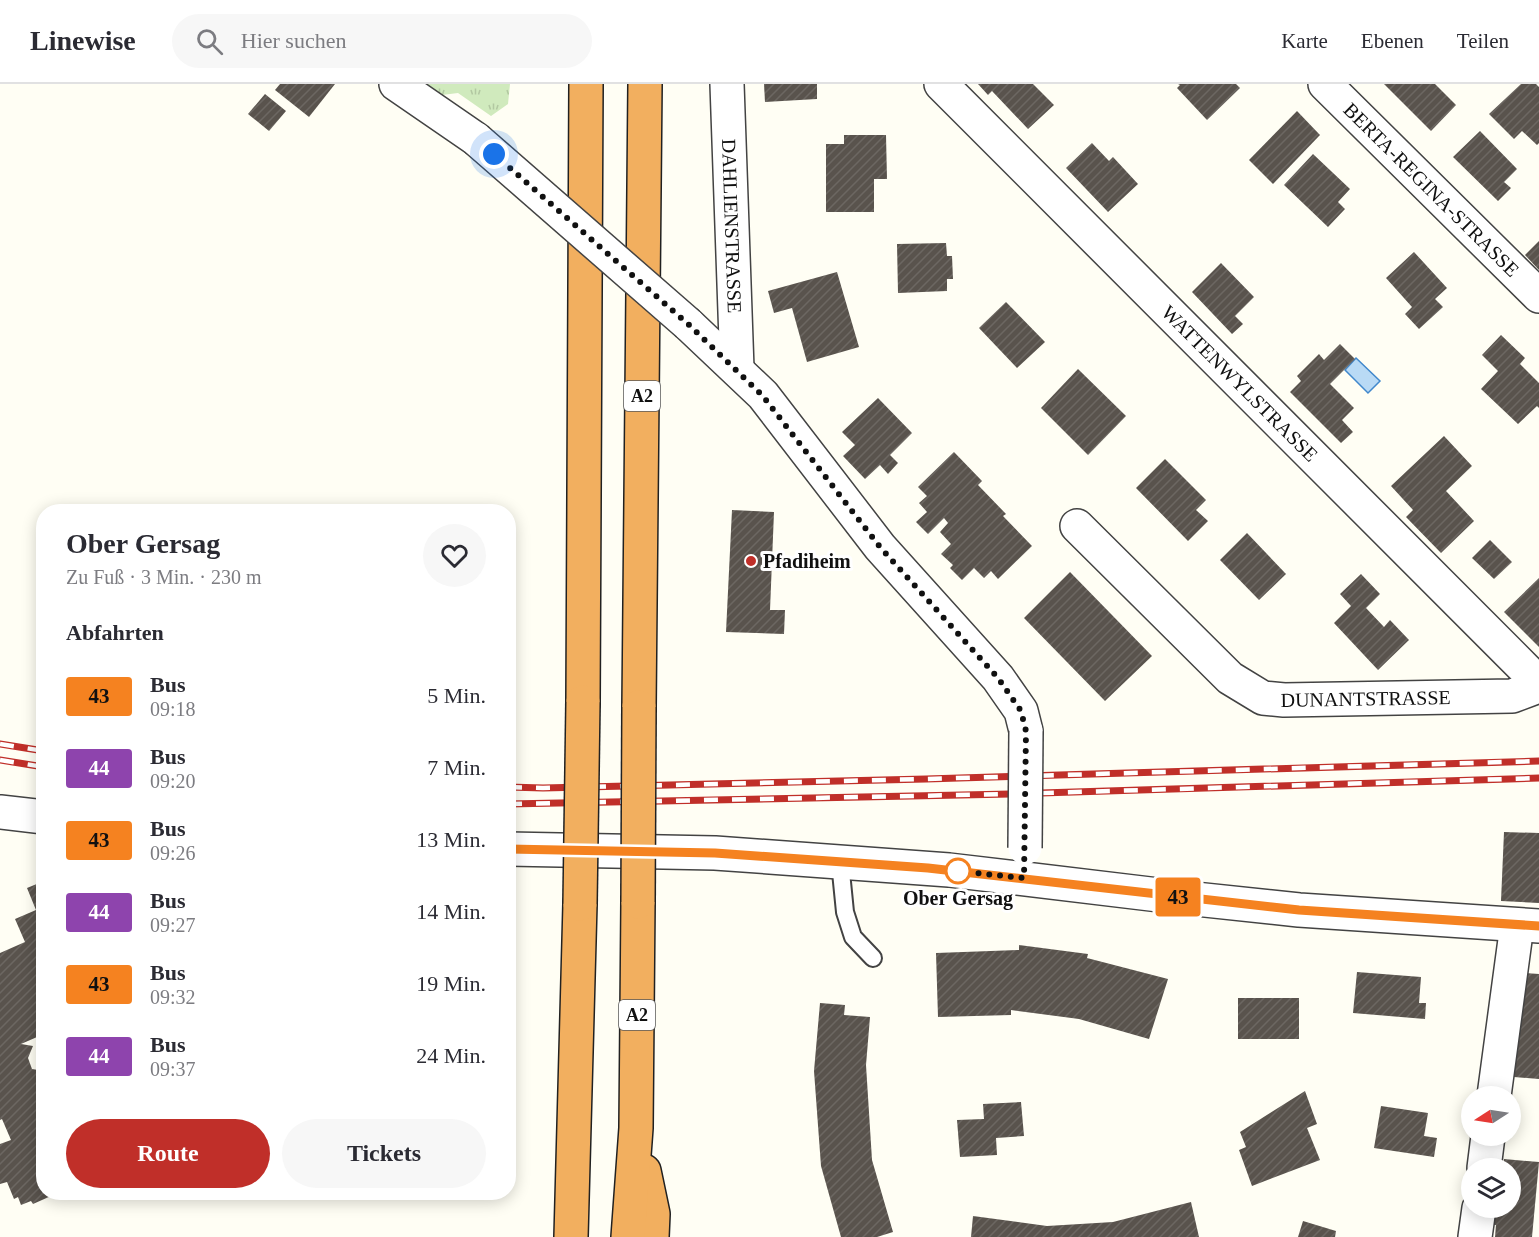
<!DOCTYPE html>
<html lang="de">
<meta charset="utf-8">
<style>
:root{--surface:#fff;--page:#f7f7f7;--text:#2b2b33;--muted:#7c7c81;--line:#e1e1e2;--accent:#c02f29}
body{margin:0;font-family:Georgia,serif;background:var(--page);color:var(--text);height:100vh;display:flex;flex-direction:column;font-size:22px;white-space:nowrap}
*{box-sizing:border-box;margin:0}
p{font-size:20px;color:var(--muted)}
.icon{flex:none;width:33px;height:33px;fill:none;stroke:currentColor;stroke-width:2;stroke-linecap:round;stroke-linejoin:round}
.map{position:relative;flex:1;overflow:hidden}
.side{position:absolute;left:36px;top:420px;width:480px;height:696px;display:flex;flex-direction:column;background:var(--surface);border-radius:24px;box-shadow:0 3px 15px #0003}
.side>*{flex:none}
.badge{padding:0 12px;border-radius:4px;font-size:21px;line-height:39px}
.needle{width:39px;rotate:258deg}
.buttons{position:absolute;left:1461px;top:1002px;display:grid;gap:12px}
.buttons a{display:grid;place-items:center;width:60px;height:60px;border-radius:50%;background:var(--surface);box-shadow:0 3px 15px #0003;font-size:30px}
.you{position:absolute;width:30px;height:30px;margin:-15px;border:4px solid #fff;border-radius:50%;background:#1a73e8;box-shadow:0 0 0 9px #1a73e833}
.map>.badge{position:absolute;translate:-50% -50%;box-shadow:0 0 0 3px #fff}
h2{padding:0 30px;font-size:22px;line-height:54px}
.round{display:grid;place-items:center;flex:none;width:63px;height:63px;border-radius:32px;background:var(--page)}
.overview{display:flex;align-items:center;justify-content:space-between;height:102px;padding:0 30px}
h1{font-size:28px;font-weight:700;line-height:45px}
.action{display:flex;gap:12px;margin-top:auto;padding:12px 30px}
.action a{flex:1;height:69px;border-radius:36px;background:var(--accent);color:#fff;font-size:24px;font-weight:700;line-height:69px;text-align:center}
.action a+a{background:var(--page);color:var(--text)}
ul{padding:0;list-style:none}
li{display:flex;align-items:center;gap:18px;height:72px;padding:0 30px}
li div{flex:1}
li b{display:block;font-size:22px}
li em{font-style:normal}
li .badge{min-width:66px;font-weight:700;text-align:center}
header{display:flex;align-items:center;gap:36px;box-sizing:border-box;height:84px;padding:0 30px;background:var(--surface);border-bottom:2px solid var(--line)}
header strong{font-size:28px}
nav{display:flex;gap:33px;margin-inline-start:auto;font-size:21px}
.search{width:420px;height:54px;background:var(--page);display:flex;align-items:center;gap:15px;box-sizing:border-box;padding:0 21px;border-radius:33px;color:var(--muted);font-size:22px}
.map>svg:first-child{display:block}
.grass{fill:url(#grass-tufts)}
.water{fill:#b9daf5;stroke:#4188cc;stroke-width:1.5}
.building{fill:url(#building-hatch)}
.lines{fill:none;stroke-linecap:round;stroke-linejoin:round}
.lane-casing{stroke:#434343;stroke-width:20}
.street-casing{stroke:#434343;stroke-width:36}
.highway-casing{stroke:#212121;stroke-width:36}
.lane{stroke:#fff;stroke-width:16}
.street{stroke:#fff;stroke-width:33}
.highway{stroke:#f2af5f;stroke-width:33}
.rail-casing{stroke:#c02f29;stroke-width:7}
.rail{stroke:#fff;stroke-width:4.5;stroke-dasharray:14;stroke-linecap:butt}
.street-bridge-casing{stroke:#434343;stroke-width:36;stroke-linecap:butt}
.highway-bridge-casing{stroke:#212121;stroke-width:36;stroke-linecap:butt}
.street-bridge{stroke:#fff;stroke-width:33}
.highway-bridge{stroke:#f2af5f;stroke-width:33}
.line-casing{stroke:#fff;stroke-width:14}
.line{stroke:#f58220;stroke-width:9}
.walk{stroke:#101010;stroke-width:6;stroke-dasharray:0 10.8}
.poi-dot{fill:#c02f29;stroke:#fff;stroke-width:2}
.stop-dot{fill:#fff;stroke:#f58220;stroke-width:3}
.labels{text-anchor:middle;stroke-width:6;stroke-linejoin:round;paint-order:stroke}
.shield{fill:#fff;stroke:#585858;stroke-width:1.5}
.shield-label{font-size:18px;font-weight:bold;fill:#101010}
.street-label{font-size:20px;fill:#101010;stroke:#fff}
.poi-label{font-size:20px;font-weight:bold;fill:#101010;stroke:#fff;text-anchor:start}
.stop-label{font-size:20px;font-weight:bold;fill:#101010;stroke:#fff}
</style>
<header>
<strong>Linewise</strong>
<div class="search"><svg class="icon" aria-label="search" viewBox="0 0 24 24"><circle cx="10" cy="10" r="6"/><path d="M15 15l6 6"/></svg>Hier suchen</div>
<nav><a>Karte</a><a>Ebenen</a><a>Teilen</a></nav>
</header>
<div class="map">
<svg width="1539" height="1153" viewBox="0 0 1539 1153">
<defs>
<pattern id="grass-tufts" width="24" height="20" patternUnits="userSpaceOnUse" patternTransform="scale(1.5)"><rect width="24" height="20" fill="#d0eabd"/><path d="M3 7l-1-3M5 7V3M7 7l1-3M15 17l-1-3M17 17v-4M19 17l1-3" fill="none" stroke="#b2c8a1"/></pattern>
<pattern id="building-hatch" width="6" height="6" patternUnits="userSpaceOnUse" patternTransform="scale(1.5)"><rect width="6" height="6" fill="#59534d"/><path d="M-1 1l2-2M0 6l6-6M5 7l2-2" fill="none" stroke="#6c6762"/></pattern>
</defs>
<rect width="100%" height="100%" fill="#fffef4"/>
<path class="grass" d="M416 0H510L508 20 491 32 458 9 442 11Z"/>
<path class="water" d="M1356 274 1380 297 1368 309 1345 286Z"/>
<g class="building">
<path d="M280 0H335L309 33 275 6Z"/>
<path d="M764 0H817V15L765 18Z"/>
<path d="M978 0H1033L1054 21 1028 45 992 7 988 11Z"/>
<path d="M1178 0H1236L1240 4 1207 36 1177 4 1180 1Z"/>
<path d="M1384 0H1435L1456 21 1431 47Z"/>
<path d="M1521 0H1536L1539 3V59L1537 61 1522 47 1514 55 1489 30Z"/>
<path d="M265 10 286 27 269 47 248 30Z"/>
<path d="M1297 27 1320 51 1273 100 1249 76Z"/>
<path d="M1480 47 1517 85 1504 98 1511 104 1498 117 1453 73Z"/>
<path d="M844 51H886L887 95H874V128H826V60H844Z"/>
<path d="M1092 59 1109 77 1113 73 1138 100 1108 128 1066 84Z"/>
<path d="M1313 70 1350 105 1338 118 1345 125 1328 143 1284 101Z"/>
<path d="M1539 157V186L1525 171Z"/>
<path d="M946 159 947 172H952L953 195H947V207L898 209 897 160Z"/>
<path d="M1414 168 1447 204 1435 215 1443 223 1419 245 1405 230 1412 223 1386 194Z"/>
<path d="M1221 179 1254 213 1235 232 1243 240 1232 250 1192 208Z"/>
<path d="M837 188 859 263 807 278 792 224 774 229 768 207Z"/>
<path d="M1006 218 1045 258 1017 284 979 244Z"/>
<path d="M1501 251 1525 274 1520 280 1539 299V324L1537 322 1518 340 1481 305 1498 287 1482 271Z"/>
<path d="M1340 260 1355 275 1330 300 1354 324 1342 336 1353 348 1341 359 1290 308 1301 297 1297 292 1319 270 1324 276Z"/>
<path d="M1078 285 1126 332 1088 371 1041 324Z"/>
<path d="M878 314 912 349 890 371 898 379 888 390 880 381 865 395 843 372 855 361 842 348Z"/>
<path d="M1444 352 1472 382 1446 407 1474 437 1441 469 1406 433 1413 426 1391 402Z"/>
<path d="M954 368 982 397 978 401 1006 430 1003 432 1032 462 998 495 991 487 984 494 974 484 962 496 950 484 953 481 941 470 951 460 940 448 948 439 944 434 928 450 916 438 927 428 919 419 927 412 918 403Z"/>
<path d="M1165 375 1206 416 1196 426 1208 437 1188 457 1136 404Z"/>
<path d="M732 426 774 428 770 526H785L784 550 726 548Z"/>
<path d="M1247 449 1286 490 1259 516 1220 476Z"/>
<path d="M1490 456 1512 478 1494 495 1472 474Z"/>
<path d="M1070 488 1152 572 1105 617 1024 534Z"/>
<path d="M1361 490 1380 510 1366 524 1384 543 1390 536 1409 556 1378 586 1334 539 1351 522 1340 510Z"/>
<path d="M1539 494V563L1504 528Z"/>
<path d="M1504 748 1539 749V819L1501 817Z"/>
<path d="M44 797V928L40 933 44 942V950L21 960 33 962 28 974 32 985 44 987V1108H60L33 1120 31 1117 21 1121 18 1113 14 1115 7 1098 0 1100V1060L11 1056 2 1035 0 1036V869L25 858 15 835 36 826 27 804Z"/>
<path d="M1019 861 1088 870 1087 874 1168 895 1149 955 1079 935 1011 926V931L938 933 936 869 1019 866Z"/>
<path d="M1357 888 1421 893 1419 919H1426L1425 935 1353 929Z"/>
<path d="M1525 889 1539 890V995L1514 993Z"/>
<rect x="1238" y="914" width="61" height="41"/>
<path d="M820 919 845 921 844 931 870 933 866 981 872 1076 893 1148 877 1153H841L821 1082 814 987Z"/>
<path d="M1305 1007 1317 1040 1307 1044 1320 1076 1252 1102 1239 1066 1246 1063 1240 1048Z"/>
<path d="M1021 1018 1024 1052 996 1054 997 1071 960 1073 957 1036 984 1035 983 1020Z"/>
<path d="M1381 1022 1428 1029 1424 1052 1437 1054 1434 1073 1374 1064Z"/>
<path d="M1504 1075 1539 1078 1532 1153H1495L1496 1141H1492L1495 1124H1510V1084H1503Z"/>
<path d="M1191 1118 1199 1153H971L973 1132 1047 1142 1113 1138Z"/>
<path d="M1303 1137 1336 1147 1335 1153H1298Z"/>
</g>
<g class="lines">
<g class="lane-casing">
<path id="lane" d="M840 778 845 828 853 853 873 874"/>
</g>
<g class="street-casing">
<g id="street">
<path d="M396 0 476 55"/>
<path id="s1" d="M727 0 737 285"/>
<path id="s2" d="M941 0 1539 599"/>
<path id="s3" d="M1325 0 1539 212"/>
<path d="M688 240 763 311 880 463 998 594 1021 627 1026 647"/>
<path id="s4" d="M1077 442 1230 594 1263 614 1284 616 1512 612 1539 602"/>
<path d="M0 728 44 733"/>
<path d="M508 765 715 769 949 786 1167 812 1299 826 1539 842"/>
<path d="M1494 1012 1517 841"/>
<path d="M1484 1084 1488 1052"/>
<path d="M1475 1153 1479 1124"/>
</g>
</g>
<g class="highway-casing">
<g id="highway">
<path d="M583 618 586 0"/>
<path d="M639 623 645 0"/>
<path d="M644 1087 653 1130 652 1153"/>
<path d="M571 1153 580 820"/>
<path d="M628 1153 636 1044 638 818"/>
</g>
</g>
<use href="#lane" class="lane"/>
<use href="#street" class="street"/>
<use href="#highway" class="highway"/>
<g class="rail-casing">
<g id="rail">
<path d="M0 660 44 667"/>
<path d="M0 676 44 683"/>
<path d="M508 703 543 704 926 695 1539 677"/>
<path d="M508 720 1011 710 1539 694"/>
</g>
</g>
<use href="#rail" class="rail"/>
<g class="street-bridge-casing">
<g id="street-bridge">
<path d="M476 55 688 240"/>
<path d="M1025 764 1026 647"/>
</g>
</g>
<g class="highway-bridge-casing">
<g id="highway-bridge">
<path d="M638 818 639 623"/>
<path d="M580 820 583 618"/>
</g>
</g>
<use href="#street-bridge" class="street-bridge"/>
<use href="#highway-bridge" class="highway-bridge"/>
</g>
<g class="lines">
<g class="line-casing">
<path id="line" d="M508 765 715 769 928 784 1299 826 1539 842"/>
</g>
<use href="#line" class="line"/>
<path class="walk" d="M494 70 688 240 762 311 880 463 998 594 1021 627 1026 647 1024 794 956 787H958"/>
</g>
<circle class="poi-dot" cx="751" cy="477" r="6"/>
<circle class="stop-dot" cx="958" cy="787" r="12"/>
<g class="labels">
<g class="shield">
<rect x="624" y="297" width="36" height="30" rx="4.5"/>
<rect x="619" y="916" width="36" height="30" rx="4.5"/>
</g>
<g class="shield-label">
<text x="642" y="318">A2</text>
<text x="637" y="937">A2</text>
</g>
<g class="street-label">
<text dy="7" stroke="none"><textPath href="#s3" startOffset="150">BERTA-REGINA-STRASSE</textPath></text>
<text dy="7" stroke="none"><textPath href="#s1" startOffset="142">DAHLIENSTRASSE</textPath></text>
<text dy="7" stroke="none"><textPath href="#s2" startOffset="423">WATTENWYLSTRASSE</textPath></text>
<text dy="7" stroke="none"><textPath href="#s4" startOffset="357">DUNANTSTRASSE</textPath></text>
</g>
<g class="poi-label">
<text x="763" y="484">Pfadiheim</text>
</g>
<g class="stop-label">
<text x="958" y="821">Ober Gersag</text>
</g>
</g>
</svg>
<div class="buttons">
<a><svg class="needle" viewBox="-14 -14 28 28"><path d="M0-13l5 13h-10z" fill="#e53935"/><path d="M0 13l5-13h-10z" fill="#7c7c81"/></svg></a>
<a><svg class="icon" aria-label="layers" viewBox="0 0 24 24"><path d="M12 4l9 5-9 5-9-5zM3 14l9 5 9-5"/></svg></a>
</div>
<div class="you" style="left:494px;top:70px"></div>
<b class="badge" style="left:1178px;top:813px;background:#f58220;color:#111">43</b>
<section class="side">
<div class="overview"><div><h1>Ober Gersag</h1><p>Zu Fuß · 3 Min. · 230 m</p></div><a class="round"><svg class="icon" aria-label="heart" viewBox="0 0 24 24"><path d="M12 20l-8-8c-3-5 5-10 8-4 3-6 11-1 8 4z"/></svg></a></div>
<h2>Abfahrten</h2>
<ul>
<li><span class="badge" style="background:#f58220;color:#111">43</span><div><b>Bus</b><p>09:18</p></div><em>5 Min.</em></li>
<li><span class="badge" style="background:#8e44ad;color:#fff">44</span><div><b>Bus</b><p>09:20</p></div><em>7 Min.</em></li>
<li><span class="badge" style="background:#f58220;color:#111">43</span><div><b>Bus</b><p>09:26</p></div><em>13 Min.</em></li>
<li><span class="badge" style="background:#8e44ad;color:#fff">44</span><div><b>Bus</b><p>09:27</p></div><em>14 Min.</em></li>
<li><span class="badge" style="background:#f58220;color:#111">43</span><div><b>Bus</b><p>09:32</p></div><em>19 Min.</em></li>
<li><span class="badge" style="background:#8e44ad;color:#fff">44</span><div><b>Bus</b><p>09:37</p></div><em>24 Min.</em></li>
</ul>
<div class="action"><a>Route</a><a>Tickets</a></div>
</section>
</div>
